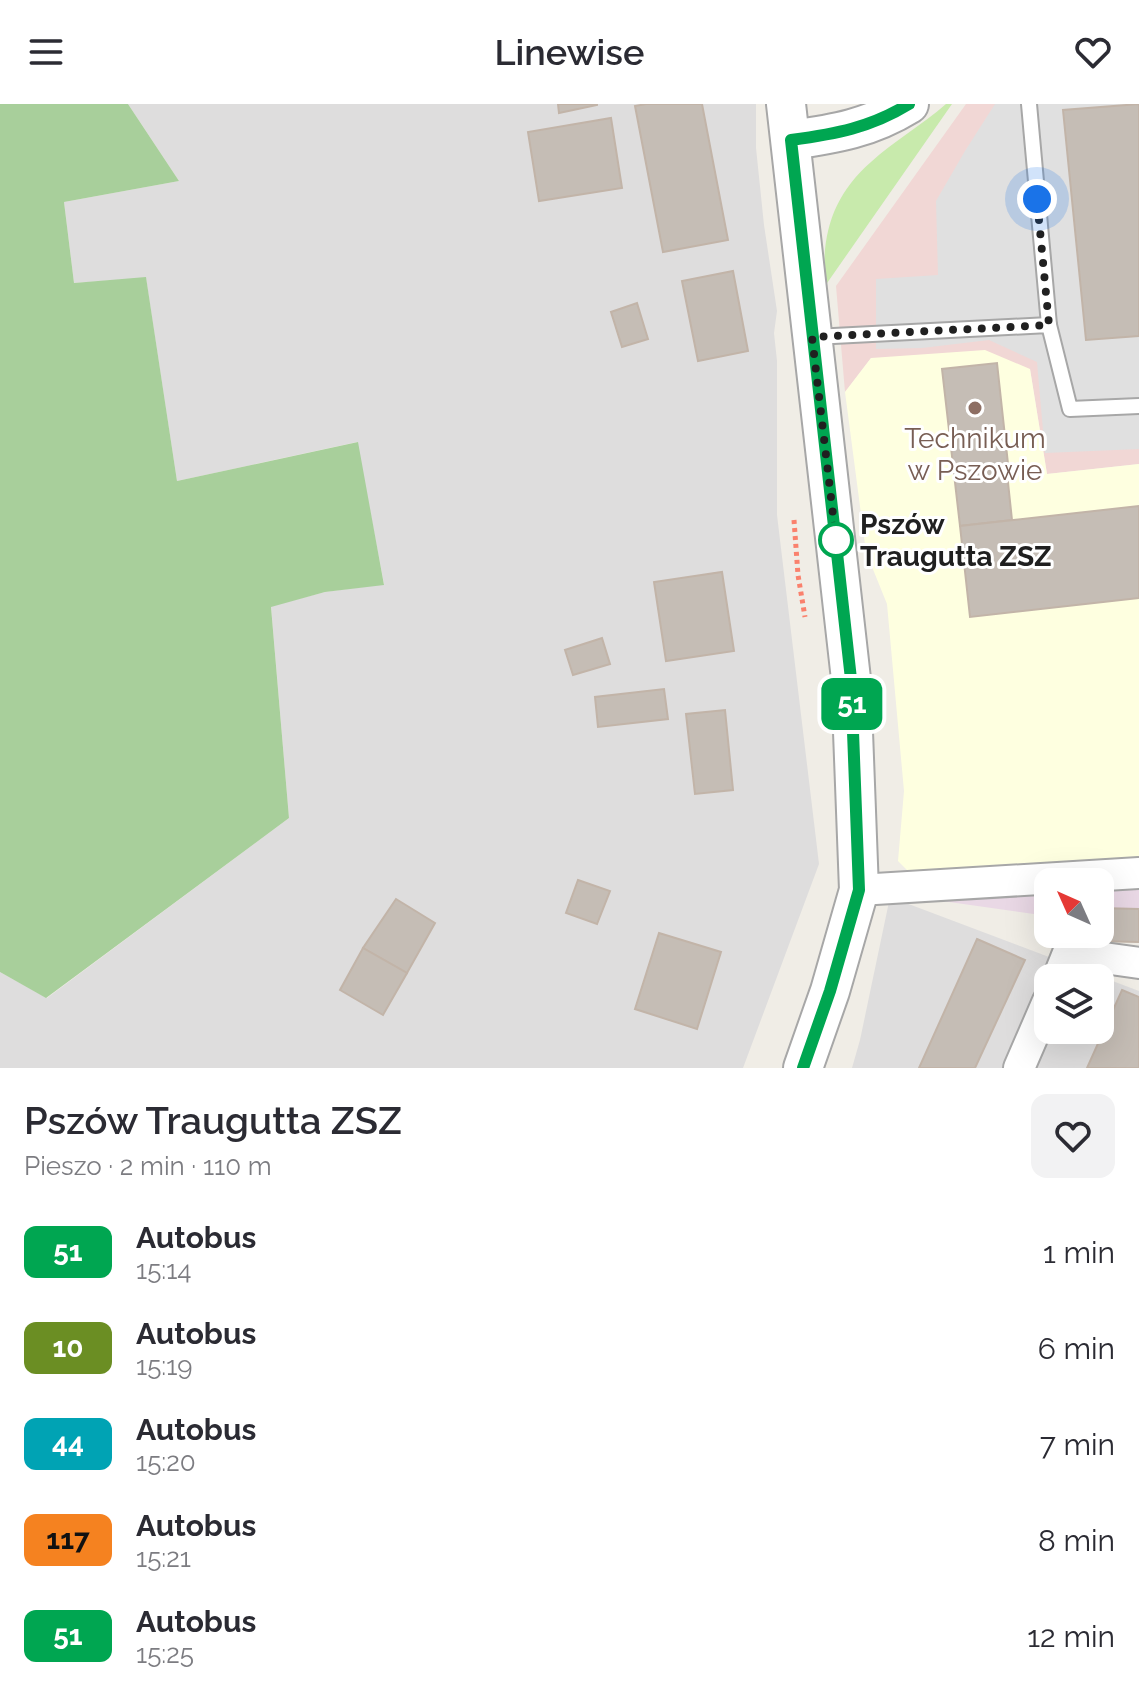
<!DOCTYPE html>
<html lang="pl">
<meta charset="utf-8">
<style>
:root{--surface:#fff;--page:#f2f2f3;--text:#2b2b33;--muted:#7c7c81}
body{margin:0;font-family:Raleway,sans-serif;background:var(--page);color:var(--text);height:100vh;display:flex;flex-direction:column;font-size:30px;white-space:nowrap}
*{box-sizing:border-box;margin:0}
p{font-size:26px;color:var(--muted)}
.icon{flex:none;width:44px;height:44px;fill:none;stroke:currentColor;stroke-width:2;stroke-linecap:round;stroke-linejoin:round}
.map{position:relative;height:964px;overflow:hidden}
.drawer{display:flex;flex-direction:column;background:var(--surface);flex:1}
.drawer>*{flex:none}
.badge{padding:0 16px;border-radius:12px;font-size:28px;line-height:52px}
.needle{width:52px;rotate:315deg}
.tools{position:absolute;left:1034px;top:764px;display:grid;gap:16px}
.tools a{display:grid;place-items:center;width:80px;height:80px;border-radius:16px;background:var(--surface);box-shadow:0 8px 32px #0002;font-size:40px}
.you{position:absolute;width:40px;height:40px;margin:-20px;border:6px solid #fff;border-radius:50%;background:#1a73e8;box-shadow:0 0 0 12px #1a73e833}
.map>.badge{position:absolute;translate:-50% -50%;box-shadow:0 0 0 4px #fff}
.round{display:grid;place-items:center;flex:none;width:84px;height:84px;border-radius:16px;background:var(--page)}
.overview{display:flex;align-items:center;justify-content:space-between;height:136px;padding:0 24px}
h1{font-size:38px;font-weight:600;line-height:60px}
ul{padding:0;list-style:none}
li{display:flex;align-items:center;gap:24px;height:96px;padding:0 24px}
li div{flex:1}
li b{display:block;font-size:30px}
li em{font-style:normal}
li .badge{min-width:88px;font-weight:700;text-align:center}
header{display:flex;justify-content:space-between;align-items:center;height:104px;padding:0 24px;background:var(--surface);font-size:36px;font-weight:600}
.map>svg:first-child{display:block}
.residential{fill:#dedddd;fill-rule:evenodd}
.commercial{fill:#f1d7d5}
.industrial{fill:#e9d8e5}
.education{fill:#feffe0}
.grass{fill:#c8eaac}
.forest{fill:#a8cf9b}
.parking{fill:#e0e0e0}
.building{fill:#c5bdb5;stroke:#c2b4a8;stroke-width:2}
.lines{fill:none;stroke-linecap:round;stroke-linejoin:round}
.service-casing{stroke:#a7a7a7;stroke-width:18}
.minor-casing{stroke:#a7a7a7;stroke-width:34}
.tertiary-casing{stroke:#a7a7a7;stroke-width:42}
.path{stroke:#fa816d;stroke-width:5;stroke-dasharray:4 4;stroke-linecap:butt}
.service{stroke:#fff;stroke-width:14}
.minor{stroke:#fff;stroke-width:30}
.tertiary{stroke:#fff;stroke-width:38}
.line-casing{stroke:#fff;stroke-width:18}
.line{stroke:#00a651;stroke-width:12}
.walk{stroke:#202020;stroke-width:8;stroke-dasharray:0 14.4}
.education-dot{fill:#8d6e63;stroke:#fff;stroke-width:3}
.stop-dot{fill:#fff;stroke:#00a651;stroke-width:4}
.labels{text-anchor:middle;stroke-width:6;stroke-linejoin:round;paint-order:stroke}
.education-label{font-size:28px;fill:#785e54;stroke:#fff}
.stop-label{font-size:28px;font-weight:bold;fill:#202020;stroke:#fff;text-anchor:start}
</style>
<header><svg class="icon" aria-label="menu" viewBox="0 0 24 24"><path d="M4 6h16M4 12h16M4 18h16"/></svg>Linewise<svg class="icon" aria-label="heart" viewBox="0 0 24 24"><path d="M12 20l-8-8c-3-5 5-10 8-4 3-6 11-1 8 4z"/></svg></header>
<div class="map">
<svg width="1139" height="964" viewBox="0 0 1139 964">
<rect width="100%" height="100%" fill="#f0ede6"/>
<g class="residential">
<path d="M128 0H756V44L764 121 777 207 774 229 777 257V411L819 760 743 964H0V868L47 894 289 714 271 502 325 488 384 480 357 338 177 377 146 174 74 179 64 98 179 77Z"/>
<path d="M890 793 1139 887V964H852L860 936ZM1048 874H1100V926H1048Z"/>
</g>
<path class="commercial" d="M966 0H1139V360L1047 370 1030 265 871 254 845 288 836 182Z"/>
<g class="industrial">
<path d="M1139 778V824L1100 819V781Z"/>
<path d="M1048 785V812L921 794Z"/>
</g>
<path class="education" d="M985 246 1030 265 1047 370 1139 360V757L911 770 898 757 904 687 887 500 866 448 845 288 871 254Z"/>
<path class="grass" d="M946 0H952L825 182C821 132 832 92 871 58 894 37 922 21 946 0Z"/>
<path class="forest" d="M0 0H128L179 77 64 98 74 179 146 173 177 377 358 338 384 481 325 488 271 503 289 714 46 894 0 868Z"/>
<path class="parking" d="M995 0H1132L1063 7 1086 236 1139 232V345L1045 349 1037 258 989 236 922 244 876 245V175L938 171 936 97 965 47Z"/>
<g class="building">
<path d="M558 0H597V1L559 9Z"/>
<path d="M646 0H702L728 136 663 148 635 2Z"/>
<path d="M1139 0V232L1086 236 1063 6Z"/>
<path d="M611 14 622 84 539 97 528 28Z"/>
<path d="M733 167 748 247 698 257 682 177Z"/>
<path d="M637 199 648 235 622 243 611 208Z"/>
<path d="M997 259 1009 369H1007L1012 416 960 422 942 265Z"/>
<path d="M1139 402V494L970 513 960 422Z"/>
<path d="M722 468 734 547 666 557 654 478Z"/>
<path d="M602 534 610 560 573 571 565 546Z"/>
<path d="M664 585 668 615 598 623 595 593Z"/>
<path d="M725 606 733 686 695 690 686 610Z"/>
<path d="M578 776 610 787 597 820 566 809Z"/>
<path d="M396 795 435 819 407 869 363 844Z"/>
<path d="M1100 804 1139 805V838L1052 836V830H1100Z"/>
<path d="M659 829 721 848 697 925 635 905Z"/>
<path d="M977 835 1025 856 975 964H919Z"/>
<path d="M363 844 407 869 383 911 340 886Z"/>
<path d="M1122 886 1139 893V964H1087Z"/>
</g>
<g class="lines">
<g class="service-casing">
<g id="service">
<path d="M1029 0 1049 221"/>
<path d="M814 233 1049 221 1070 305 1139 302"/>
</g>
</g>
<g class="minor-casing">
<g id="minor">
<path d="M859 786 1139 769"/>
<path d="M1058 874 1068 849 1139 859"/>
<path d="M1019 964 1048 897"/>
</g>
</g>
<g class="tertiary-casing">
<g id="tertiary">
<path d="M786 0 851 575 859 786 830 887 803 964"/>
<path d="M791 36C835 30 870 24 909 0"/>
</g>
</g>
<path class="path" d="M794 416 798 471 805 513"/>
<use href="#service" class="service"/>
<use href="#minor" class="minor"/>
<use href="#tertiary" class="tertiary"/>
</g>
<g class="lines">
<g class="line-casing">
<path id="line" d="M803 964 830 887 859 786 851 575 791 36C835 30 870 24 909 0"/>
</g>
<use href="#line" class="line"/>
<path class="walk" d="M836 436 812 233 1049 221 1037 95"/>
</g>
<circle class="education-dot" cx="975" cy="304" r="8"/>
<circle class="stop-dot" cx="836" cy="436" r="16"/>
<g class="labels">
<g class="education-label">
<text x="975" y="344">Technikum<tspan x="975" dy="32">w Pszowie</tspan></text>
</g>
<g class="stop-label">
<text x="860" y="430">Pszów<tspan x="860" dy="32">Traugutta ZSZ</tspan></text>
</g>
</g>
</svg>
<div class="tools">
<a><svg class="needle" viewBox="-14 -14 28 28"><path d="M0-13l5 13h-10z" fill="#e53935"/><path d="M0 13l5-13h-10z" fill="#7c7c81"/></svg></a>
<a><svg class="icon" aria-label="layers" viewBox="0 0 24 24"><path d="M12 4l9 5-9 5-9-5zM3 14l9 5 9-5"/></svg></a>
</div>
<div class="you" style="left:1037px;top:95px"></div>
<b class="badge" style="left:852px;top:600px;background:#00a651;color:#fff">51</b>
</div>
<section class="drawer">
<div class="overview"><div><h1>Pszów Traugutta ZSZ</h1><p>Pieszo · 2 min · 110 m</p></div><a class="round"><svg class="icon" aria-label="heart" viewBox="0 0 24 24"><path d="M12 20l-8-8c-3-5 5-10 8-4 3-6 11-1 8 4z"/></svg></a></div>
<ul>
<li><span class="badge" style="background:#00a651;color:#fff">51</span><div><b>Autobus</b><p>15:14</p></div><em>1 min</em></li>
<li><span class="badge" style="background:#6b8e23;color:#fff">10</span><div><b>Autobus</b><p>15:19</p></div><em>6 min</em></li>
<li><span class="badge" style="background:#00a3b4;color:#fff">44</span><div><b>Autobus</b><p>15:20</p></div><em>7 min</em></li>
<li><span class="badge" style="background:#f58220;color:#111">117</span><div><b>Autobus</b><p>15:21</p></div><em>8 min</em></li>
<li><span class="badge" style="background:#00a651;color:#fff">51</span><div><b>Autobus</b><p>15:25</p></div><em>12 min</em></li>
</ul>
</section>
